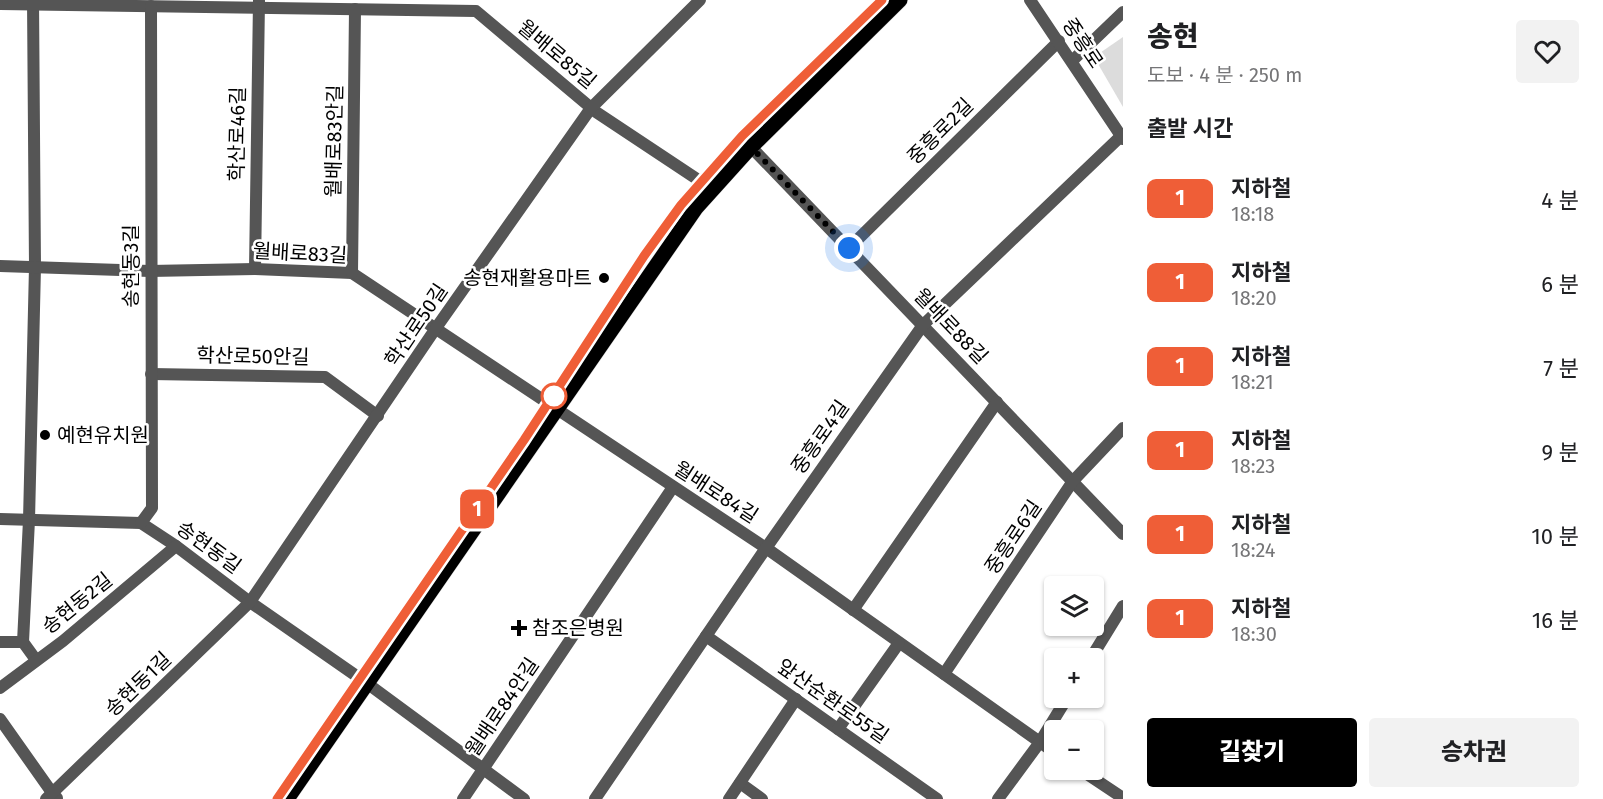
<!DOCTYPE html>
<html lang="ko">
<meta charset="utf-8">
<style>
:root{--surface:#fff;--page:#f2f2f2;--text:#202124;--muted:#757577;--accent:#000}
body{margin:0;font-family:"Fira Sans","Noto Sans KR",sans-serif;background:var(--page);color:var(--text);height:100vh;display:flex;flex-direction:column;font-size:22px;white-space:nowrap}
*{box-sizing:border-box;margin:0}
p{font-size:20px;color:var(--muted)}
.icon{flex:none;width:33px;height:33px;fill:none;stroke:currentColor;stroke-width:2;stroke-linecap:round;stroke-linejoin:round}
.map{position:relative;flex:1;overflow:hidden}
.drawer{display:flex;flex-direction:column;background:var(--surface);width:480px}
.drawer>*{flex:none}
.badge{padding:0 12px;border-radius:9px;font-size:21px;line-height:39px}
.buttons{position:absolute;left:1044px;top:576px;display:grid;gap:12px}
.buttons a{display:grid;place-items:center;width:60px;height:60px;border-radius:6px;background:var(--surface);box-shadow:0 2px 4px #0004;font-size:30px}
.you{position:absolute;width:30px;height:30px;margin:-15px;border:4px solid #fff;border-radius:50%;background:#1a73e8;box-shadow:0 0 0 9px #1a73e833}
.map>.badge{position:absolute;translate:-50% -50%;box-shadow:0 0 0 3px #fff}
h2{padding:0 24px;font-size:22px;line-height:54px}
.round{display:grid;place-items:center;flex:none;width:63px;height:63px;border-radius:6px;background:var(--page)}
.overview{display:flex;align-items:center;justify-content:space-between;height:102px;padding:0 24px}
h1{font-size:28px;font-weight:800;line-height:45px}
.button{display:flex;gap:12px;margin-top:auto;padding:12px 24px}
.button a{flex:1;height:69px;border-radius:6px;background:var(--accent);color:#fff;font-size:24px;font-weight:800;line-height:69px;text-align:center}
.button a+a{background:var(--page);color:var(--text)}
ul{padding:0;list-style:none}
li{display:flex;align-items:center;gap:18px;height:84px;padding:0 24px}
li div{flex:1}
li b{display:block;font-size:22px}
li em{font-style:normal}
li .badge{min-width:66px;font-weight:700;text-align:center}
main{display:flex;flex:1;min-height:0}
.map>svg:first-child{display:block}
.green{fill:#dcdcdc}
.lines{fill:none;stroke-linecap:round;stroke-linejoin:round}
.primary-casing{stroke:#dbdbdb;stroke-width:16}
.minor{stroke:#555;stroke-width:12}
.tertiary{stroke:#555;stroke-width:12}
.primary{stroke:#000;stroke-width:15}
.line-casing{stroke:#fff;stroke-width:14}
.line{stroke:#ef5e37;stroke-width:9}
.walk{stroke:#000;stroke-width:6;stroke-dasharray:0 10.8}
.poi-dot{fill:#000;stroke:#fff;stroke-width:2}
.stop-dot{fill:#fff;stroke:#ef5e37;stroke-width:3}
.labels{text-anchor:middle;stroke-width:5;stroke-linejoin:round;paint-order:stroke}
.street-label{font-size:20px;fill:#000;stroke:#fff}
.poi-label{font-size:20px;fill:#000;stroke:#fff;text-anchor:start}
</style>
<main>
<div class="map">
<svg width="1123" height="799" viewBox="0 0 1123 799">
<rect width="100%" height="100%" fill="#fff"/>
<path class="green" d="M1123 37V107L1094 57Z"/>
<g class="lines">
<g class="primary-casing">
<path id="primary" d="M287 799 696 208 751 147 900 0"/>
</g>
<g class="minor">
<path d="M33 0 35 267 29 520 23 642 36 660"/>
<path d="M0 4 476 11 596 112 712 189"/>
<path d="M1072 61 1123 12"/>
<path d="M751 147 1123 534"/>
<path d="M849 248 1059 41"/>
<path d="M0 266 150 271 255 269 352 273 766 548 1054 752"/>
<path d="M255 269 259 1"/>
<path d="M352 273 355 9"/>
<path d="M151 374 325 377 378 416"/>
<path d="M0 519 141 523 176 546 250 602 368 684 524 799"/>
<path d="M141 523 152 508 151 6"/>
<path d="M853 610 997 402"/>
<path d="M706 636 937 799"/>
<path d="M0 642H23"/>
<path d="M1091 658 1123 606"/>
<path d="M944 674 1073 481 1123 428"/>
<path d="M0 688 63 641 176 546"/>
<path d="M0 719 53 794 57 798"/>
<path d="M838 729 899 643"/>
<path d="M1081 770 1123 798"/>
<path d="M740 783 762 799"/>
<path d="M46 799 250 602 436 328 591 108 700 0"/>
<path d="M463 799 673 487"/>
<path d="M595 799 766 548 923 325 1121 136"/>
<path d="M729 799 796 699"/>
<path d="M998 799 1040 742 1067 698"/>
</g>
<path class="tertiary" d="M1030 0 1123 139"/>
<use href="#primary" class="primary"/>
</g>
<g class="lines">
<g class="line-casing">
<path id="line" d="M277 799 524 440 644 256 681 205 742 136 882 0"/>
</g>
<use href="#line" class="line"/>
<path class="walk" d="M554 396 565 399 681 228 712 189 751 147 849 248"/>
</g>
<g class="poi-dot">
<circle cx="604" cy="278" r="6"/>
<circle cx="45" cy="435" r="6"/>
<path d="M516 619h6v6h6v6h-6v6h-6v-6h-6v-6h6z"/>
</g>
<circle class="stop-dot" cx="554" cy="396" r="12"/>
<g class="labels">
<g class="street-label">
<text transform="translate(1083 43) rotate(56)" y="7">중흥로</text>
<text transform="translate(557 54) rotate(40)" y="7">월배로85길</text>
<text transform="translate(940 131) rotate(-45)" y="7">중흥로2길</text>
<text transform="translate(237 134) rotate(-89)" y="7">학산로46길</text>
<text transform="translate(334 141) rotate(-89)" y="7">월배로83안길</text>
<text transform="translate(300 253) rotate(3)" y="7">월배로83길</text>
<text transform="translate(131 266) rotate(-90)" y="7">송현동3길</text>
<text transform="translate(416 325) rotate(-56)" y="7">학산로50길</text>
<text transform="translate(951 326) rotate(46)" y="7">월배로88길</text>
<text transform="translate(253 356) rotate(1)" y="7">학산로50안길</text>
<text transform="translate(820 437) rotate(-55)" y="7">중흥로4길</text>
<text transform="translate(716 492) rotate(33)" y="7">월배로84길</text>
<text transform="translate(1013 537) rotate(-56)" y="7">중흥로6길</text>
<text transform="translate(209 547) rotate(36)" y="7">송현동길</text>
<text transform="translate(77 603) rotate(-39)" y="7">송현동2길</text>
<text transform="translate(138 684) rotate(-44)" y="7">송현동1길</text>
<text transform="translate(833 701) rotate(35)" y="7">앞산순환로55길</text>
<text transform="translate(502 707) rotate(-56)" y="7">월배로84안길</text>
</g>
<g class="poi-label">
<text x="592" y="285" text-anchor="end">송현재활용마트</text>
<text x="57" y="442">예현유치원</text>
<text x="532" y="635">참조은병원</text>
</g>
</g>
</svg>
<div class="buttons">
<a><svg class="icon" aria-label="layers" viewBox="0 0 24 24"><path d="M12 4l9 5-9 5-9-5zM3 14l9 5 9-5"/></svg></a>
<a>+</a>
<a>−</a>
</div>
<div class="you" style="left:849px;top:248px"></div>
<b class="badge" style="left:477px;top:509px;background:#ef5e37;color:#fff">1</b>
</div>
<section class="drawer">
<div class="overview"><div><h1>송현</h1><p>도보 · 4 분 · 250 m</p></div><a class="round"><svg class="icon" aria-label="heart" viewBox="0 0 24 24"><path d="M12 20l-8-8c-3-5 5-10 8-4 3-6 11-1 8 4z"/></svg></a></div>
<h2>출발 시간</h2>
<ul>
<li><span class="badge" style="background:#ef5e37;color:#fff">1</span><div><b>지하철</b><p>18:18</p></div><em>4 분</em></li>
<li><span class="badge" style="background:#ef5e37;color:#fff">1</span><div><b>지하철</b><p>18:20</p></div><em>6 분</em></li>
<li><span class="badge" style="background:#ef5e37;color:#fff">1</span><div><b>지하철</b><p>18:21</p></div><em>7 분</em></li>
<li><span class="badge" style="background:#ef5e37;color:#fff">1</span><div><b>지하철</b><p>18:23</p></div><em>9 분</em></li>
<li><span class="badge" style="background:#ef5e37;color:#fff">1</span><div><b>지하철</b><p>18:24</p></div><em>10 분</em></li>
<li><span class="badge" style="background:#ef5e37;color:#fff">1</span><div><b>지하철</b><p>18:30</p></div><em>16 분</em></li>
</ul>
<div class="button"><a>길찾기</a><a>승차권</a></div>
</section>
</main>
